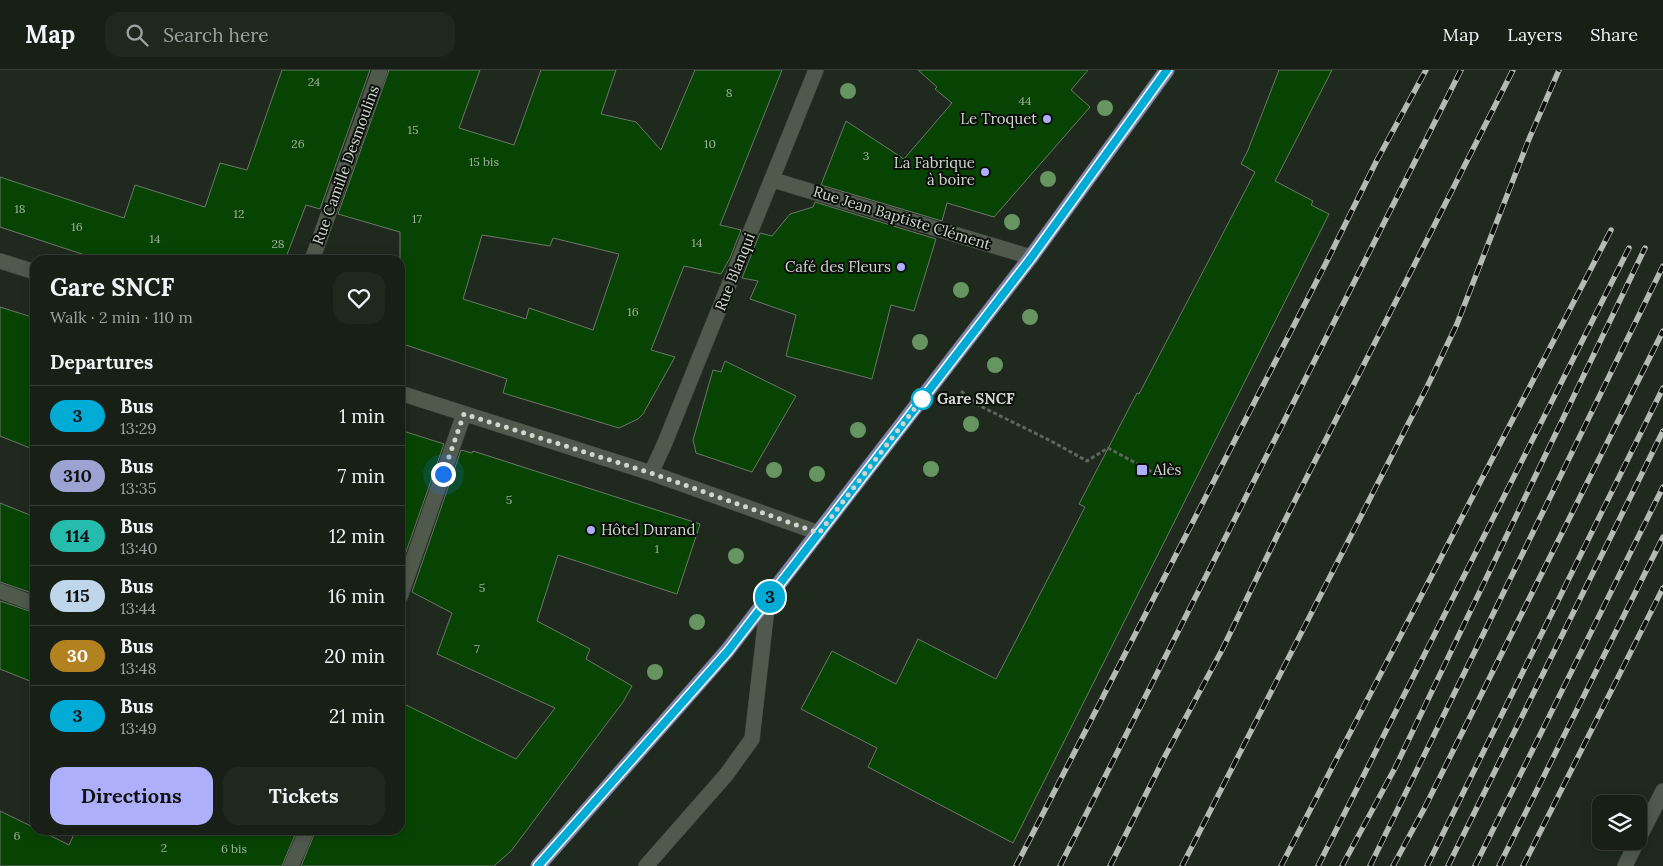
<!DOCTYPE html>
<meta charset="utf-8">
<style>
:root{--surface:#171f16;--page:#20271f;--text:#f1f3f6;--muted:#9ea2a1;--line:#363d35;--accent:#adaffb}
body{margin:0;font-family:Lora,serif;background:var(--page);color:var(--text);height:100vh;display:flex;flex-direction:column;font-size:19px;white-space:nowrap}
*{box-sizing:border-box;margin:0}
p{font-size:16px;color:var(--muted)}
.icon{flex:none;width:28px;height:28px;fill:none;stroke:currentColor;stroke-width:2;stroke-linecap:round;stroke-linejoin:round}
.map{position:relative;flex:1;overflow:hidden}
.panel{position:absolute;left:30px;top:185px;width:375px;height:580px;display:flex;flex-direction:column;background:var(--surface);border-radius:15px;box-shadow:0 2px 12px #0003,0 0 0 1px var(--line)}
.panel>*{flex:none}
.badge{padding:0 10px;border-radius:16px;font-size:18px;line-height:32px}
.tools{position:absolute;left:1592px;top:725px;display:grid;gap:10px}
.tools a{display:grid;place-items:center;width:55px;height:55px;border-radius:10px;background:var(--surface);box-shadow:0 2px 12px #0003,0 0 0 1px var(--line);font-size:25px}
.you{position:absolute;width:25px;height:25px;margin:-12px;border:4px solid #fff;border-radius:50%;background:#1a73e8;box-shadow:0 0 0 8px #1a73e833}
.map>.badge{position:absolute;translate:-50% -50%;box-shadow:0 0 0 2px #fff}
h2{padding:0 20px;font-size:19px;line-height:45px}
.round{display:grid;place-items:center;flex:none;width:52px;height:52px;border-radius:15px;background:var(--page)}
.headline{display:flex;align-items:center;justify-content:space-between;height:85px;padding:0 20px}
h1{font-size:24px;font-weight:700;line-height:38px}
.button{display:flex;gap:10px;margin-top:auto;padding:10px 20px}
.button a{flex:1;height:58px;border-radius:15px;background:var(--accent);color:#111;font-size:20px;font-weight:700;line-height:58px;text-align:center}
.button a+a{background:var(--page);color:var(--text)}
ul{padding:0;list-style:none}
li{display:flex;align-items:center;gap:15px;height:60px;padding:0 20px;border-top:1px solid var(--line)}
li div{flex:1}
li b{display:block;font-size:19px}
li em{font-style:normal}
li .badge{min-width:55px;font-weight:700;text-align:center}
header{display:flex;align-items:center;gap:30px;box-sizing:border-box;height:70px;padding:0 25px;background:var(--surface);border-bottom:1px solid var(--line)}
header strong{font-size:24px}
nav{display:flex;gap:28px;margin-inline-start:auto;font-size:18px}
.search{width:350px;height:45px;background:var(--page);display:flex;align-items:center;gap:12px;box-sizing:border-box;padding:0 18px;border-radius:15px;color:var(--muted);font-size:19px}
.map>svg:first-child{display:block}
.building{fill:#074403;stroke:#6c776a;fill-rule:evenodd}
.lines{fill:none;stroke-linecap:round;stroke-linejoin:round}
.minor-casing{stroke:#3d443c;stroke-width:16}
.major-casing{stroke:#3d443c;stroke-width:16}
.path{stroke:#5d665c;stroke-width:3;stroke-dasharray:4 2.5;stroke-linecap:butt}
.minor{stroke:#4f5a4d;stroke-width:15}
.major{stroke:#7d82ac;stroke-width:15}
.rail-casing{stroke:#b4bbb3;stroke-width:5.5}
.rail{stroke:#0c100b;stroke-width:4;stroke-dasharray:11;stroke-linecap:butt}
.tree{fill:#669561}
.line-casing{stroke:#fff;stroke-width:11}
.line{stroke:#00abd6;stroke-width:8}
.walk{stroke:#d0d6cf;stroke-width:5;stroke-dasharray:0 9}
.poi-dot{fill:#adaffb;stroke:#0c100b;stroke-width:2}
.stop-dot{fill:#fff;stroke:#00abd6;stroke-width:2.5}
.labels{text-anchor:middle;stroke-width:4;stroke-linejoin:round;paint-order:stroke}
.number-label{font-size:12px;fill:#9eb29c}
.poi-label{font-size:15px;fill:#d0d6cf;stroke:#0c100b;text-anchor:end}
.street-label{font-size:15px;fill:#d0d6cf;stroke:#0c100b}
.stop-label{font-size:15px;font-weight:bold;fill:#d0d6cf;stroke:#0c100b;text-anchor:start}
</style>
<header>
<strong>Map</strong>
<div class="search"><svg class="icon" aria-label="search" viewBox="0 0 24 24"><circle cx="10" cy="10" r="6"/><path d="M15 15l6 6"/></svg>Search here</div>
<nav><a>Map</a><a>Layers</a><a>Share</a></nav>
</header>
<div class="map">
<svg width="1663" height="796" viewBox="0 0 1663 796">
<rect width="100%" height="100%" fill="#1f291e"/>
<g class="building">
<path d="M282 0H370L320 139 306 135 285 190H100L0 157V107L124 148 135 115 205 137 220 93 247 100Z"/>
<path d="M389 0H480L459 58 514 75 541 0H616L601 44 636 52 661 80 695 0H782L720 155 741 160 730 188 721 204 684 196 651 280 675 287 643 344 638 349 619 358 503 323 507 309 400 273V162L338 144ZM482 165 550 176 553 168 619 184 593 260 529 238 526 249 463 229Z"/>
<path d="M918 0H1088L1071 20 1090 37 994 147 947 133 942 151 821 115 846 51 904 89 952 33 935 19 937 17Z"/>
<path d="M1279 0H1332L1275 111 1313 131 1311 135 1329 144 1013 773 868 697 877 678 801 639 832 581 896 614 918 569 996 609 1085 437 1079 434 1137 323 1139 324 1255 102 1241 94 1248 80Z"/>
<path d="M815 132 936 169 914 241 891 235 872 309 786 286 796 245 750 229 758 211 742 208 760 163 772 166 790 144 813 137Z"/>
<path d="M0 237 35 248V380L0 366Z"/>
<path d="M725 291 796 326 752 402 696 383 694 374 693 370 713 300 721 302Z"/>
<path d="M400 360 444 374 400 499Z"/>
<path d="M461 380 472 383 473 381 700 454 677 524 558 485 537 551 590 579 586 589 632 616 623 632 511 781 494 796H301L316 760H400V632L516 689 555 638 437 584 452 543 412 522Z"/>
<path d="M0 433 35 447V524L0 512Z"/>
<path d="M0 531 35 543V613L0 599Z"/>
<path d="M0 741 35 758V760H39L69 775 76 760H297L282 796H0Z"/>
</g>
<g class="lines">
<g class="minor-casing">
<g id="minor">
<path d="M773 110 1031 187"/>
<path d="M312 190 380 0"/>
<path d="M0 191 35 202"/>
<path d="M400 323 651 403 819 463"/>
<path d="M651 403 664 375 816 0"/>
<path d="M0 521 35 534"/>
<path d="M400 527 464 344"/>
<path d="M1639 768 1663 721"/>
<path d="M291 796 307 760"/>
<path d="M646 796 726 705 752 669 768 529"/>
<path d="M1625 796 1637 771"/>
</g>
</g>
<g class="major-casing">
<path id="major" d="M538 796 727 581 1031 187 1167 0"/>
</g>
<path class="path" d="M961 321 978 335 1051 371 1087 391 1108 378 1165 409"/>
<use href="#minor" class="minor"/>
<use href="#major" class="major"/>
<g class="rail-casing">
<g id="rail">
<path d="M1016 796 1327 191 1376 92 1426 0"/>
<path d="M1060 796 1461 0"/>
<path d="M1110 796 1164 688 1222 580 1278 464 1513 0"/>
<path d="M1182 796 1427 317 1457 254 1529 69 1559 0"/>
<path d="M1281 796 1611 160"/>
<path d="M1318 796 1629 178"/>
<path d="M1342 796 1395 698 1645 178"/>
<path d="M1370 796 1663 196"/>
<path d="M1393 796 1424 739 1663 261"/>
<path d="M1427 796 1663 318"/>
<path d="M1448 796 1663 361"/>
<path d="M1475 796 1663 417"/>
<path d="M1499 796 1663 467"/>
<path d="M1523 796 1663 518"/>
</g>
</g>
<use href="#rail" class="rail"/>
</g>
<g class="tree">
<circle cx="848" cy="21" r="8"/>
<circle cx="1105" cy="38" r="8"/>
<circle cx="1048" cy="109" r="8"/>
<circle cx="1012" cy="152" r="8"/>
<circle cx="961" cy="220" r="8"/>
<circle cx="1030" cy="247" r="8"/>
<circle cx="920" cy="272" r="8"/>
<circle cx="995" cy="295" r="8"/>
<circle cx="971" cy="354" r="8"/>
<circle cx="858" cy="360" r="8"/>
<circle cx="931" cy="399" r="8"/>
<circle cx="774" cy="400" r="8"/>
<circle cx="817" cy="404" r="8"/>
<circle cx="736" cy="486" r="8"/>
<circle cx="697" cy="552" r="8"/>
<circle cx="655" cy="602" r="8"/>
</g>
<g class="lines">
<g class="line-casing">
<path id="line" d="M538 796 728 581 1031 188 1167 0"/>
</g>
<use href="#line" class="line"/>
<path class="walk" d="M443 404 464 344 651 403 819 463 922 329"/>
</g>
<g class="poi-dot">
<circle cx="1047" cy="49" r="5"/>
<circle cx="985" cy="102" r="5"/>
<circle cx="901" cy="197" r="5"/>
<rect x="1136" y="394" width="12" height="12" rx="2.5"/>
<circle cx="591" cy="460" r="5"/>
</g>
<circle class="stop-dot" cx="922" cy="329" r="10"/>
<g class="labels">
<g class="number-label">
<text x="314" y="16">24</text>
<text x="729" y="27">8</text>
<text x="1025" y="35">44</text>
<text x="413" y="64">15</text>
<text x="298" y="78">26</text>
<text x="710" y="78">10</text>
<text x="866" y="90">3</text>
<text x="484" y="96">15 bis</text>
<text x="20" y="143">18</text>
<text x="239" y="148">12</text>
<text x="417" y="153">17</text>
<text x="77" y="161">16</text>
<text x="155" y="173">14</text>
<text x="697" y="177">14</text>
<text x="278" y="178">28</text>
<text x="633" y="246">16</text>
<text x="509" y="434">5</text>
<text x="657" y="483">1</text>
<text x="482" y="522">5</text>
<text x="477" y="583">7</text>
<text x="17" y="770">6</text>
<text x="164" y="782">2</text>
<text x="234" y="783">6 bis</text>
</g>
<g class="poi-label">
<text x="1037" y="54">Le Troquet</text>
<text x="975" y="98">La Fabrique<tspan x="975" dy="17">à boire</tspan></text>
<text x="891" y="202">Café des Fleurs</text>
<text x="1153" y="405" text-anchor="start">Alès</text>
<text x="601" y="465" text-anchor="start">Hôtel Durand</text>
</g>
<g class="street-label">
<text transform="translate(346 95) rotate(-70)" y="5">Rue Camille Desmoulins</text>
<text transform="translate(902 148) rotate(17)" y="5">Rue Jean Baptiste Clément</text>
<text transform="translate(735 202) rotate(-68)" y="5">Rue Blanqui</text>
</g>
<g class="stop-label">
<text x="937" y="334">Gare SNCF</text>
</g>
</g>
</svg>
<div class="tools">
<a><svg class="icon" aria-label="layers" viewBox="0 0 24 24"><path d="M12 4l9 5-9 5-9-5zM3 14l9 5 9-5"/></svg></a>
</div>
<div class="you" style="left:443px;top:404px"></div>
<b class="badge" style="left:770px;top:527px;background:#00abd6;color:#111">3</b>
<section class="panel">
<div class="headline"><div><h1>Gare SNCF</h1><p>Walk · 2 min · 110 m</p></div><a class="round"><svg class="icon" aria-label="heart" viewBox="0 0 24 24"><path d="M12 20l-8-8c-3-5 5-10 8-4 3-6 11-1 8 4z"/></svg></a></div>
<h2>Departures</h2>
<ul>
<li><span class="badge" style="background:#00abd6;color:#111">3</span><div><b>Bus</b><p>13:29</p></div><em>1 min</em></li>
<li><span class="badge" style="background:#9ca2d2;color:#111">310</span><div><b>Bus</b><p>13:35</p></div><em>7 min</em></li>
<li><span class="badge" style="background:#25bcad;color:#111">114</span><div><b>Bus</b><p>13:40</p></div><em>12 min</em></li>
<li><span class="badge" style="background:#bfd5ea;color:#111">115</span><div><b>Bus</b><p>13:44</p></div><em>16 min</em></li>
<li><span class="badge" style="background:#b28220;color:#fff">30</span><div><b>Bus</b><p>13:48</p></div><em>20 min</em></li>
<li><span class="badge" style="background:#00abd6;color:#111">3</span><div><b>Bus</b><p>13:49</p></div><em>21 min</em></li>
</ul>
<div class="button"><a>Directions</a><a>Tickets</a></div>
</section>
</div>
